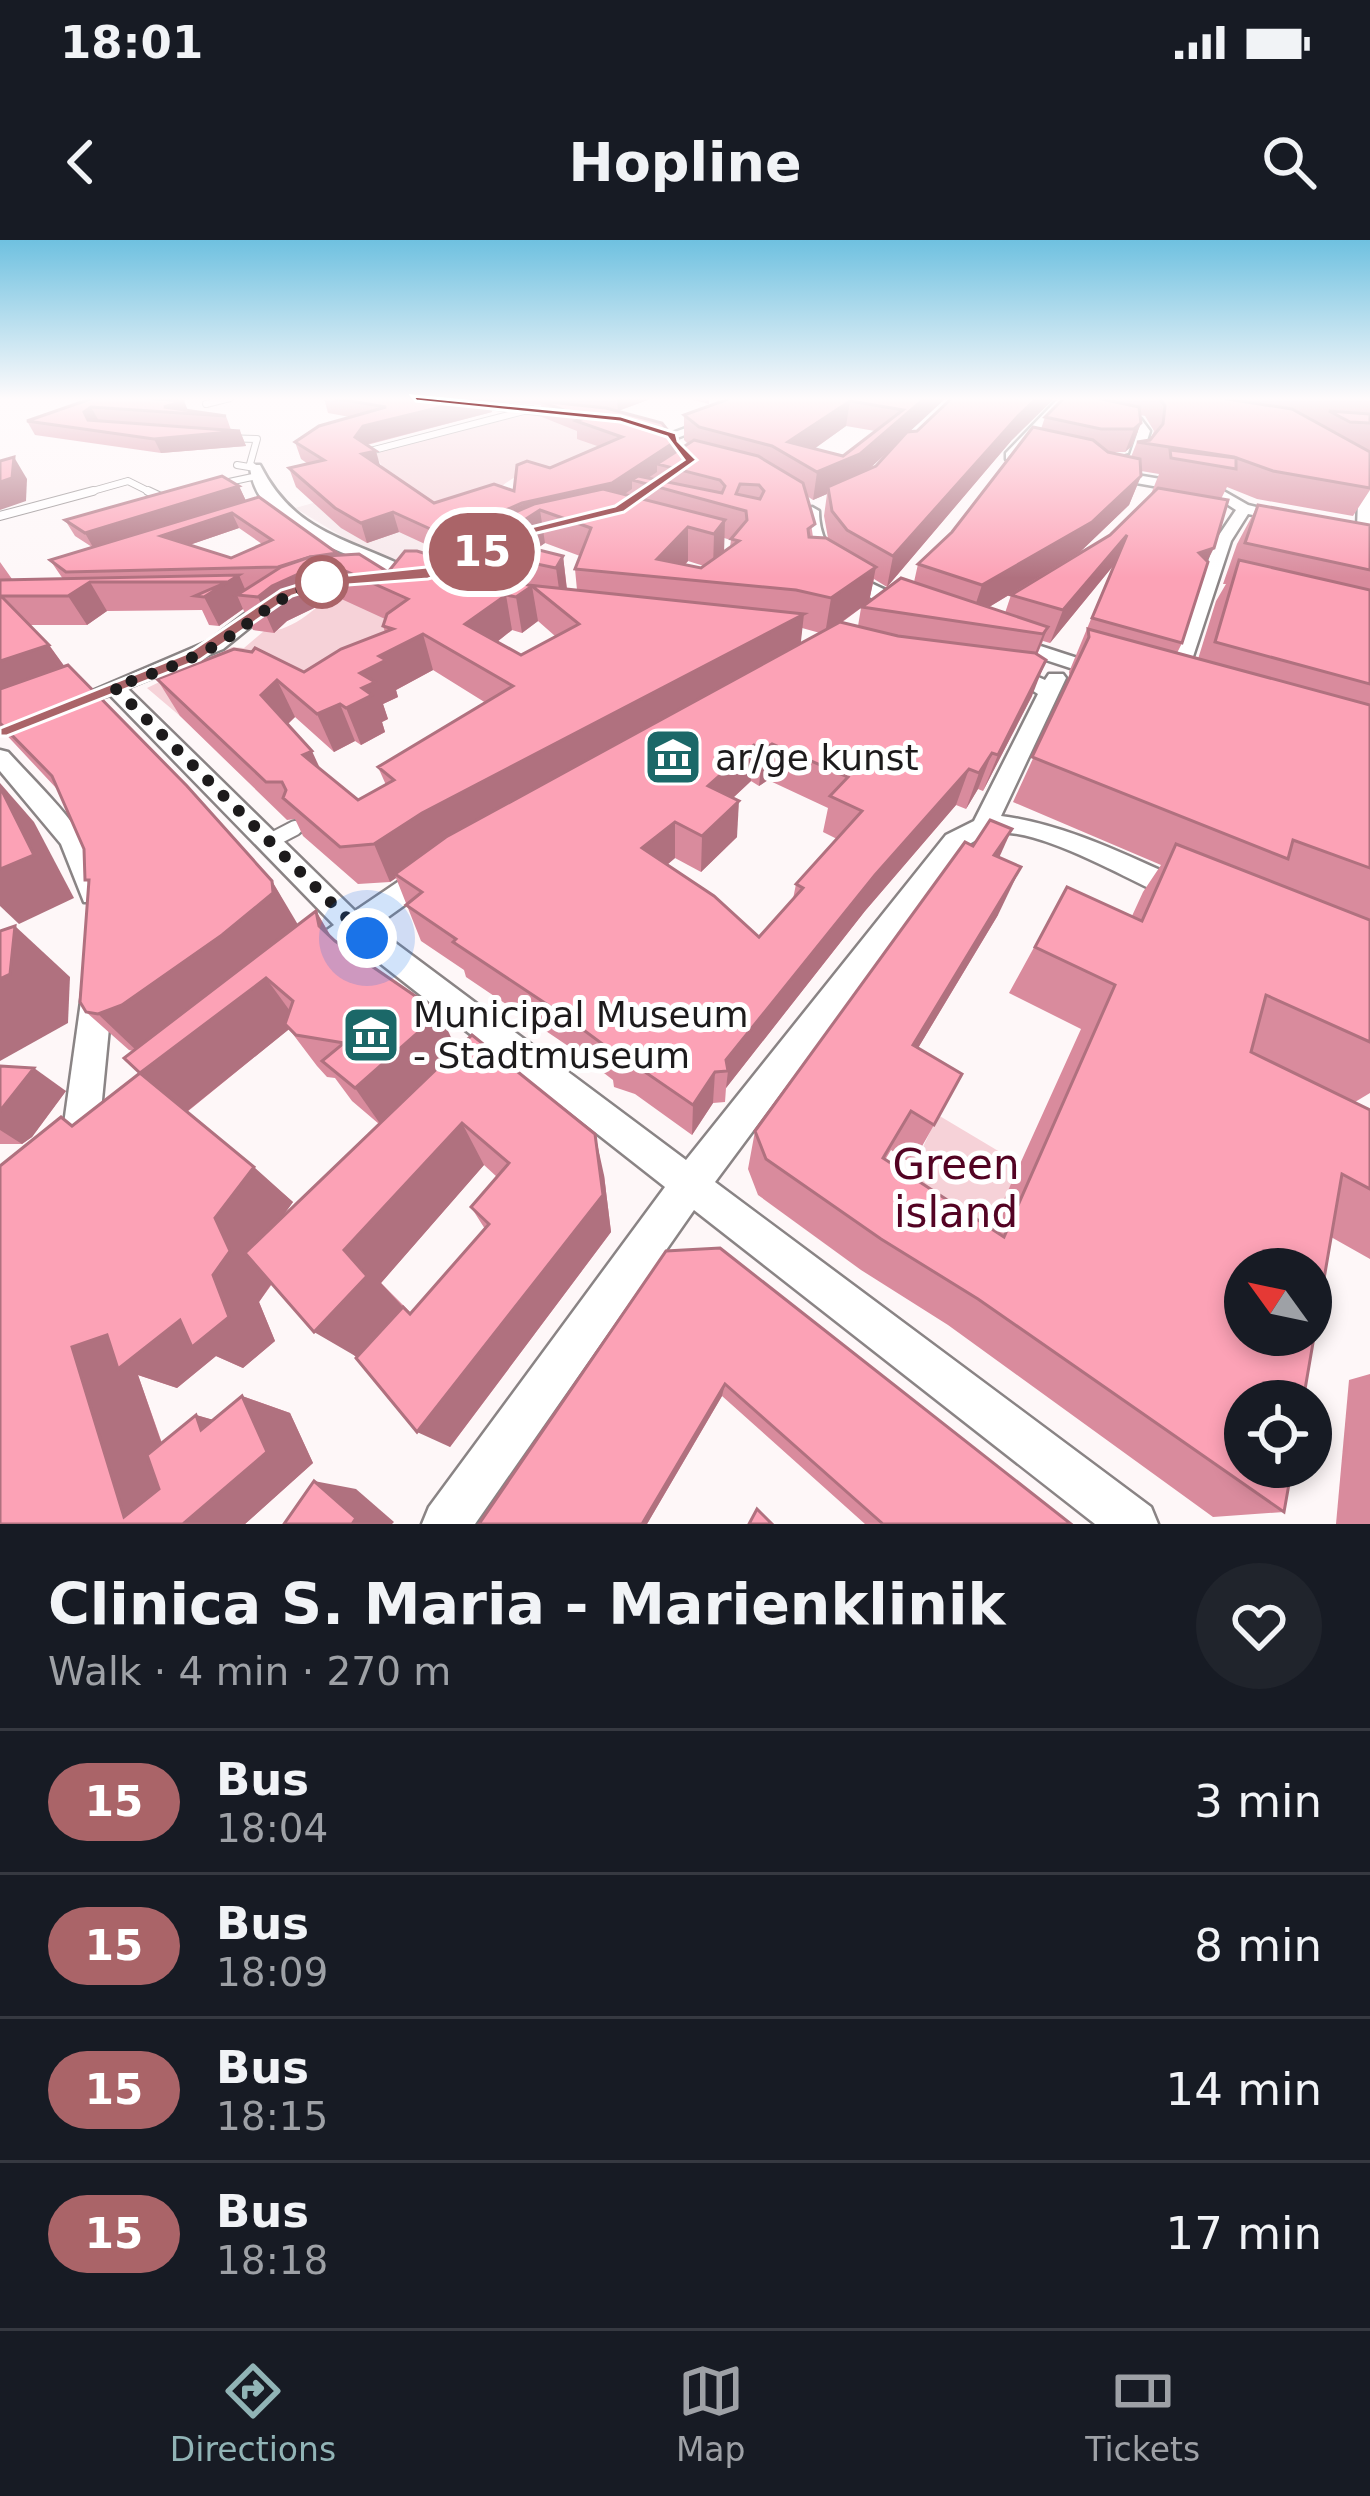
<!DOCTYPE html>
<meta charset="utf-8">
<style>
:root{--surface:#171b24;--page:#20242c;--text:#f1f3f6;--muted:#9ea1a6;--line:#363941;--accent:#91b4b6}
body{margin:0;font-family:"DejaVu Sans",sans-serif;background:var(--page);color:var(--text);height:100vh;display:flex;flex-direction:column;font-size:45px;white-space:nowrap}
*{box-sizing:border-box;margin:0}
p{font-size:39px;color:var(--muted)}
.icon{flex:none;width:66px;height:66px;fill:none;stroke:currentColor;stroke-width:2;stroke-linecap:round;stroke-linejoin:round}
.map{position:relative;height:1284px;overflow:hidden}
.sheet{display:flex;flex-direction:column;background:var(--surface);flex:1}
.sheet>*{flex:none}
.badge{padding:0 24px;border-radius:39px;font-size:42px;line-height:78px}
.needle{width:78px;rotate:303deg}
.fabs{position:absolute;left:1224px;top:1008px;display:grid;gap:24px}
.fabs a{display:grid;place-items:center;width:108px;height:108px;border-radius:50%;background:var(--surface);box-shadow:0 6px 18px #0003;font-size:60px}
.you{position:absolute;width:60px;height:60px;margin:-30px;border:9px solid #fff;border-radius:50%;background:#1a73e8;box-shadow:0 0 0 18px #1a73e833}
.map>.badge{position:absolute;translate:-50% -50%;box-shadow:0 0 0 6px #fff}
.round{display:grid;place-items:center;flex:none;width:126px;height:126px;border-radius:63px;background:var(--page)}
.summary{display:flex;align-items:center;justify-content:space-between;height:204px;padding:0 48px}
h1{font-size:57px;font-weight:700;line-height:90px}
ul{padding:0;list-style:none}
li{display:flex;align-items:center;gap:36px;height:144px;padding:0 48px;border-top:3px solid var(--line)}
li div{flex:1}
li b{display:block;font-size:45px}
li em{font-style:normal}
li .badge{min-width:132px;font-weight:700;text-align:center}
.status{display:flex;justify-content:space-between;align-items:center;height:84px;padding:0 60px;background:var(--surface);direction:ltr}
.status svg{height:33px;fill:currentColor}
header{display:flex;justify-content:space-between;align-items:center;height:156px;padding:0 48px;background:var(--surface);font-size:54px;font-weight:700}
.tabs{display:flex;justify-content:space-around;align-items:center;height:168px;border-top:3px solid var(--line);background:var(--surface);font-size:33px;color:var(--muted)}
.tabs a{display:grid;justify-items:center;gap:6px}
.tabs .active{color:var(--accent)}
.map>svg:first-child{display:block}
.built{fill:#f7e8eb}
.green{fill:#f6d2d8}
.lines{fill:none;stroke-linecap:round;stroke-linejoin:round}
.lane-far2-casing{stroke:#8a8485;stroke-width:8}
.lane-far1-casing{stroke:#8a8485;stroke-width:10}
.lane-casing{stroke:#8a8485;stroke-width:18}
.street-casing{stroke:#8a8485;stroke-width:5}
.lane-far2{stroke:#fff;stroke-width:6}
.lane-far1{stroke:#fff;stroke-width:8}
.lane{stroke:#fff;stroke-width:14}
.street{fill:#fff;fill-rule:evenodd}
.wall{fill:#d98b9d;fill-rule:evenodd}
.shaded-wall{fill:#b0717f}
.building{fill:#fca2b6;stroke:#b0717f;stroke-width:3;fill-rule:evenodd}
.line{fill:#aa6468;stroke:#fff;stroke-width:3}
.walk{stroke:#1d1b1c;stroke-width:12;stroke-dasharray:0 21.6}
.stop-dot{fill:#fff;stroke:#aa6468;stroke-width:6}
.labels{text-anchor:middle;stroke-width:10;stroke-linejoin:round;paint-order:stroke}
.poi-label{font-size:36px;fill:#1d1b1c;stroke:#fff;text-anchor:start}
.near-park-label{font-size:42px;fill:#530323;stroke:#fff}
</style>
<div class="status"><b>18:01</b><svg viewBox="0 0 49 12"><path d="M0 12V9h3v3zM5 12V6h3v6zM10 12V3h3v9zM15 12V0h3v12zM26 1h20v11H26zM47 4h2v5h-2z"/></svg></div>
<header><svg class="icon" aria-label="back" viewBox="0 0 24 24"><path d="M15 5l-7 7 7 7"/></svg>Hopline<svg class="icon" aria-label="search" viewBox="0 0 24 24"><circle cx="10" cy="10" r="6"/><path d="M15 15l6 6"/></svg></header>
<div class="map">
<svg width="1370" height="1284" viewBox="0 0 1370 1284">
<rect width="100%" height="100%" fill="#fef7f8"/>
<path class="built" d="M382 244 489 303 439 327 417 328 356 305 295 268Z"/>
<g class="green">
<path d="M534 173 573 176 587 195 579 199 599 206 618 199 600 223C567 228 515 224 494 255L428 265 384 230 374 212Z"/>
<path d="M336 346 388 381 398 410 222 458 180 476 147 448 232 407 244 408 264 391C289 394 322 366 336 346Z"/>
<path d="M938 875 1020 924 973 1028 892 973Z"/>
</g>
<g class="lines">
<g class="lane-far2-casing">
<g id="lane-far2">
<path d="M206 164 230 158"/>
<path d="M223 198 257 199 250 224 255 228 237 225"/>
<path d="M370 211 532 169"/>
<path d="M215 245 257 236"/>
<path d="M82 254 128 241 154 254"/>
</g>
</g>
<g class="lane-far1-casing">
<g id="lane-far1">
<path d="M148 251 165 259"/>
<path d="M0 276 93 251"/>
</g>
</g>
<g class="lane-casing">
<path id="lane" d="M268 602 295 588"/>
</g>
<g class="street-casing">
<g id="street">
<path d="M410 158H449L581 174 575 178Z"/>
<path d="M766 158H782L677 198 667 195Z"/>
<path d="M1059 158H1071L1016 219H1006V213Z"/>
<path d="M1104 174 1141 179 1150 191 1141 220 1113 226V220L1130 215 1138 191 1133 185 1104 180Z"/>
<path d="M1355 222 1370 232V321L1356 313 1359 237 1348 226Z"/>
<path d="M250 225H260C292 288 337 296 397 323L399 339H387L383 330C337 308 253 286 250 225Z"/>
<path d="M1107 230 1220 249 1248 265 1297 277 1289 282 1248 274 1231 301 1181 453H1167L1164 449 1215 301 1236 270 1216 257 1102 237Z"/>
<path d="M812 267 819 271C819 327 873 345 918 363V371C887 373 827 337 811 309 804 296 804 285 805 271Z"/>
<path d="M270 355 285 359 223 409 127 448 355 671 423 625H441L445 632 441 639 374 687 686 920 946 595 974 581 1038 454 1024 445 995 440V432L1029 433 1045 440 1049 434H1063L1066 438 1001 576C1070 585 1133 619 1196 646L1200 653 1196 660C1180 665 1166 656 1151 649 1115 632 1028 583 989 594 981 596 972 603 964 607L715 942 1151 1267 1158 1284H1095L694 970 475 1284H422L429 1267 665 947 353 702C336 715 317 736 296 728L291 720 296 712 334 685 110 455 100 458 90 452 209 401Z"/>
<path d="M1004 394 1111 429 1114 433 1104 439 997 404 994 400Z"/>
<path d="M0 510 8 512C48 556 94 595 108 655L104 662H84L61 604 0 531Z"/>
<path d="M98 734 109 738 113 747 99 891 93 903 81 908 69 903 63 891 83 747 87 738Z"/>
</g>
</g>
<use href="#lane-far2" class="lane-far2"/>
<use href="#lane-far1" class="lane-far1"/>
<use href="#lane" class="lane"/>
<use href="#street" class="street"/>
</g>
<g class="wall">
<path d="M93 158 226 176 231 190 240 191 246 206 161 213 35 195 27 181Z"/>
<path d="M324 158H653L618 171 676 201V212L688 204 684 200V175L728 159 726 158H946L909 192 1011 201 887 347 874 339 869 361 914 342 918 324 952 292 1041 189 1045 177 1064 158H1370V250L1353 276 1257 259 1227 247 1221 259 1207 321 1182 403 1177 413 1198 419 1216 361 1226 344H1223L1237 304 1258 265 1370 285V853L1355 862 1370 870V1019L1331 997 1284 1272 1213 1277 948 1085 861 1030 758 955 748 929 755 891 999 617 998 675 918 808 934 885 912 924 891 910 885 920 991 988 1081 789 1009 753 1067 647 1132 676 1143 652 1161 625 1013 562 1070 438 1069 432 1113 326 1050 403 1043 401 1037 415 1032 456 983 551 978 549 966 569 956 565 865 671 726 848 725 862 713 863 692 895 635 854 614 847 613 840 574 810 466 737 464 730 421 701 396 638 390 642 358 644 303 596 295 579 287 580 180 476 157 439 304 432 385 392 383 386 385 379 337 357 287 381 274 393 253 390 243 369 219 386 209 385 202 370 107 371 87 385H30L49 405 64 426 272 641 297 685 316 671 332 698 457 810 604 935 611 992 450 1207 356 1117 272 1044 259 1062 275 1101 243 1128 216 1116 177 1148 138 1135 162 1203 196 1175 213 1180 242 1156 290 1173 313 1223 245 1284H0L73 886 140 833 133 811 129 810 86 772 88 644 84 609 57 549 0 488V322L12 339H63L50 320 92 307 75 296 65 280 239 246 246 261 338 316 388 332 472 327 468 309 451 316 399 292 367 303 341 288 296 247 289 228 308 224 301 219 295 202 350 177 328 173ZM490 161 541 165 542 177 577 191V199L600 207 550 228 514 251 434 263 380 227 367 205 492 172ZM1140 175 1145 176 1154 191 1150 200 1137 202 1131 217 1109 212H1125L1132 206 1141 183ZM846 186 875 191 843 216 814 209ZM899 202 876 226 868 230ZM1141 231 1159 234 1151 254 1110 295 1011 355 1005 373 989 367 1080 312 1129 265 1141 236ZM827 254 824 276 828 298 813 297 807 256 813 260ZM239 288 262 304 231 318 189 305ZM724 298 731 300 730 307 724 312ZM545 303 580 316 575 329 577 350 567 349 563 316 536 309ZM688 321 704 326 701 328 685 325ZM861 368 858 386 841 383ZM538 381 555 396 521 415 497 402 512 390 522 393ZM802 388 820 393 800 404ZM433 430 486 463 378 527 386 545 358 560 321 530 288 484 295 477 334 512 355 501 361 505 385 492 382 482 388 479 383 464 398 457 396 450ZM768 540 828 568 823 592 837 599 796 644 793 659 759 697 667 625 675 618 701 632 737 597 733 558 751 541 759 546ZM289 789 317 826 327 837 335 838 352 861 379 884 281 978 293 962 187 872ZM484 925 497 937 471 967 485 989 411 1073 381 1043Z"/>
<path d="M685 158H709V164Z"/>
<path d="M0 826 66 851 32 897 22 904H0Z"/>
<path d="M666 1011 1071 1284H865L722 1156 647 1284H479Z"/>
<path d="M1370 1134V1284H1336L1349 1140Z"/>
</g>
<g class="shaded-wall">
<path d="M478 158H490L492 172 368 204 360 215 355 197 363 186Z"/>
<path d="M617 158H653L618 171Z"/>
<path d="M925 158H946L856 241 828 247 827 254 813 260 817 232 860 214Z"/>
<path d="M1037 158H1055L1011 201 887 347 893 316 1018 176Z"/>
<path d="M184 161 189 173 164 167Z"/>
<path d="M850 161 846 186 797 221 788 202Z"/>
<path d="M91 167 99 181 92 186 84 172Z"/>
<path d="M1141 183 1132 206 1125 212 1134 189Z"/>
<path d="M240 191 246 206 161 213 154 199Z"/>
<path d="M676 201V219L657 224V232L642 242 632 240V249L613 262 540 270 545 303 520 320 495 299 465 294 468 309 451 316 446 296Z"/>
<path d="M376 211 381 229 362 214Z"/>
<path d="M14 217 27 239 26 261 0 270V242Z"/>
<path d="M1141 236 1129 265 1080 312 971 378 982 345Z"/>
<path d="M239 246 246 261 94 309 85 293Z"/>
<path d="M393 272 399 292 367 303 361 283Z"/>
<path d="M232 273 239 288 169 312 161 296Z"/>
<path d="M725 280 724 314 713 328 714 294Z"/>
<path d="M688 287V321L672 338 657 319Z"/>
<path d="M1127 295 1113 326 1050 403 1063 370Z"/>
<path d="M494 300 491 307 496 337 493 339 486 304Z"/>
<path d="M1214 308 1198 339 1199 313Z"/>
<path d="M337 313 343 329 325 322 337 357 287 381 274 393 258 357 272 346Z"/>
<path d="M563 316 567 351 561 363 556 328Z"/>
<path d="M876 327 869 362 825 394 831 358Z"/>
<path d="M239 335 248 356 237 355 243 369 219 386 204 357Z"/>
<path d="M90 342 107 371 87 385 68 356Z"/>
<path d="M532 346 538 381 522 393 516 357Z"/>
<path d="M506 355 512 390 474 420 465 384Z"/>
<path d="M804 374 800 410 395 634 396 638 390 642 374 604 422 573Z"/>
<path d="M1048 387 1034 422 1029 428 1043 394Z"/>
<path d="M423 394 433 430 396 450 398 457 383 464 388 479 382 482 385 492 361 505 346 468 360 433 379 416Z"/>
<path d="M49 405 70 434 0 459V421Z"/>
<path d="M1046 420 1032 456 983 551 998 515Z"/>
<path d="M277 440 295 477 279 492 261 455Z"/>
<path d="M340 464 355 501 334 512 317 474Z"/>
<path d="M772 504 768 540 759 546 763 510Z"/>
<path d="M754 505 751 541 707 582 708 546Z"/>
<path d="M312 511 329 548 303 515Z"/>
<path d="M992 513 978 549 966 569 979 533Z"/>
<path d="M969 529 956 565 865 671 726 848 728 831 726 820 875 635Z"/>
<path d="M0 543 34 582 74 658 19 684 0 666Z"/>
<path d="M739 561 737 597 701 632 702 596Z"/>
<path d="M675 582V618L644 644 642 608Z"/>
<path d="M1012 589 990 638 994 615Z"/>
<path d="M1021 627 998 675 894 848 913 805Z"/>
<path d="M272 641 297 683 299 694 139 813 98 774Z"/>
<path d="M316 671 342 716 319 686Z"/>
<path d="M15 686 70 737 68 783 0 821V739Z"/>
<path d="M266 738 298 782 185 873 140 833Z"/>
<path d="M440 773 459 815 383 888 355 848Z"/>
<path d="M34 828 66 851 32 897 22 904 0 890V871Z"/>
<path d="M715 832 713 863 692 895 693 865Z"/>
<path d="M462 883 484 925 381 1043 403 1067 357 1117 314 1092 344 1010Z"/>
<path d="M595 894 604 935 611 992 450 1207 417 1192Z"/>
<path d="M254 927 293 962 259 1009 274 1040 259 1062 275 1101 243 1128 216 1116 177 1148 138 1135 188 1280 242 1156 290 1173 313 1223 245 1284H183L124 1277 72 1107 107 1095 213 1035 215 978Z"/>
<path d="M725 1144 722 1156 647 1284H642Z"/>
<path d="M196 1175 249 1190H201Z"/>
<path d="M314 1241 356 1249 394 1282 392 1284H352Z"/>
</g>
<g class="building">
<path d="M93 158H143L184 161 164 167 226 176 91 167 84 172 88 180 240 191 154 199 27 181Z"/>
<path d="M332 158H478L363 186 355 197 376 211 362 214 434 263 494 244 514 251 517 225 527 221 550 228 622 197 576 181 584 178 540 161 606 168 662 183 676 201 612 243 522 263 446 296 393 272 361 283 335 268 289 228 324 220 295 202 319 186 386 167Z"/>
<path d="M731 158H925L860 214 817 232 772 206 699 187 684 175ZM850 161 903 170 843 216 788 202Z"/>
<path d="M952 158H1037L1018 176 893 316 847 290 832 271 828 247 876 226 907 192 917 191Z"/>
<path d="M1064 158H1097L1139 167 1141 183 1134 189H1101L1045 177Z"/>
<path d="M1159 158H1221L1292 169 1370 212V248L1273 231 1234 217 1137 202 1150 200 1163 184 1165 166Z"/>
<path d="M1329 171 1370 174V183L1350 182Z"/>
<path d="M1033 187 1093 200 1108 212 1140 219 1141 236 1092 282 982 345 918 324 952 292Z"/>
<path d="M694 200 758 216 803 243 815 284 808 289 809 297 826 298 876 327 831 358 796 350 575 329 591 288 540 270 495 299 563 316 556 328 503 317 513 318 491 307 494 300 486 304 465 294 534 264 603 249 725 280 714 294 688 287 657 319 701 328 739 301 731 299 747 280 746 271 632 240 638 236 722 253 725 246 720 240 657 224ZM740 244 759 245 764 251 760 259 736 254Z"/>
<path d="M1170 210 1236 218V229L1171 218Z"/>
<path d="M14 217 12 238 0 242V221Z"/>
<path d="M222 236 239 246 85 293 65 280Z"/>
<path d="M1158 248 1228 260 1214 308 1199 313 1208 322 1182 403 1092 378 1127 295 1063 370 1011 355 1110 295Z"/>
<path d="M259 257 337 313 310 317 278 327 66 332 50 320ZM232 273 272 300 231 318 161 296Z"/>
<path d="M1258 265 1370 285V330L1245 303Z"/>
<path d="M405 311H417L528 345 804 374 422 573 374 604 340 607 283 558 286 550 282 542H266L157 439 234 409 252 412 255 408 304 432 341 409 393 389 383 386 387 374 408 359 325 322 272 346 258 357 237 355 281 327 310 317 359 314 388 332ZM532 346 579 384 521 415 465 384 506 355 516 357ZM423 394 513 446 378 527 394 540 358 560 303 515 312 511 261 455 277 440 317 474 340 464 346 468 372 455 362 448 375 442 360 433 386 420 379 416Z"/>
<path d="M1239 320 1370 350V444L1215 402Z"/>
<path d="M239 335 204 357 195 356 227 342H90L68 356H1L49 405 0 421V340Z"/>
<path d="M901 338 1048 387 1043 394 862 367Z"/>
<path d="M840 382 898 396 1035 413 1046 420 998 515 992 513 979 533 969 529 875 635 726 820 728 831 715 832 693 865 632 823 609 815 608 808 566 777 453 702 456 699 406 665 422 652 395 634 446 597ZM772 504 848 537 830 556 862 571 796 644 803 648 759 697 714 656 642 608 675 582 702 596 739 561 708 546 754 505 763 510Z"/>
<path d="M1088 389 1370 465V628L1293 600 1288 619 1032 517 1089 397Z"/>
<path d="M68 425 187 546 272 641 273 653 222 695 122 765 98 774 86 772 80 762 89 640H85L84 609 52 536 0 483V449Z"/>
<path d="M0 547 34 615 0 629Z"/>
<path d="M990 580 1012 589 994 615 1021 627 913 805 962 834 934 885 911 871 883 918 1004 997 1115 745 1035 707 1067 647 1142 681 1176 604 1370 680V802L1266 755 1251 812 1370 870V949L1342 934 1303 1161H1245V1227H1292L1284 1272 978 1059 881 999 766 919 755 891 965 602 973 606ZM1245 1029H1311V1095H1245Z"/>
<path d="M316 671 319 686 335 701 440 773 355 848 322 821 344 803 296 795 285 784 293 761 266 738 140 833 124 818Z"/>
<path d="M15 686 10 734 0 739V691Z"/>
<path d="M472 795 595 894 603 955 417 1192 356 1118 403 1067 410 1074 489 984 471 967 509 923 462 883 344 1010 367 1036 314 1092 245 1013Z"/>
<path d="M0 826 34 828 0 871Z"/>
<path d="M140 833 254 927 215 978 230 1011 213 1035 229 1077 192 1107 180 1080 118 1129 107 1095 72 1107 124 1277 159 1249 147 1215 196 1175 201 1190 242 1156 267 1212 183 1284H0V926L61 877 72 886Z"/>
<path d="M720 1008 1071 1284H883L725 1144 642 1284H479L666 1011Z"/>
<path d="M314 1241 356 1278 352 1284H284Z"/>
<path d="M757 1269 772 1284H749Z"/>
</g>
<linearGradient id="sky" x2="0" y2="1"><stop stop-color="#6fc1e0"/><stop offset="0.47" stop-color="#fffbfc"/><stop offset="1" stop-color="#fffbfc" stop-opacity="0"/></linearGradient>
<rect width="1370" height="338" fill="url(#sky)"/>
<path class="line" d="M412 156 621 176 676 193 678 201 697 220 624 272 537 293 456 331 428 339 321 347 292 356 200 420 7 496H0V488L188 413 281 350 320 338 446 325 527 288 615 266 684 220 667 197 620 182 416 161Z"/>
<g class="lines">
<path class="walk" d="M322 342C274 356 258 379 218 404 186 423 149 435 114 447L367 698"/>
</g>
<defs>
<g id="museum-square" transform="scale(3)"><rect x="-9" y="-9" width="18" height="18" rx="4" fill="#1b6868" stroke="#fff"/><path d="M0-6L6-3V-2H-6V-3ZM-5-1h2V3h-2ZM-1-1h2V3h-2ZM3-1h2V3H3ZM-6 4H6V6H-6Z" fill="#fff"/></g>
</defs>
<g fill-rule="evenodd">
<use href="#museum-square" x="673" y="517"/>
<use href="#museum-square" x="371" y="795"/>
</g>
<circle class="stop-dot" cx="322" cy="342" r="24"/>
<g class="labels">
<g class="poi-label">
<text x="715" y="530">ar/ge kunst</text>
<text x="413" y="787">Municipal Museum<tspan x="413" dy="41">- Stadtmuseum</tspan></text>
</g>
<g class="near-park-label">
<text x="956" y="939">Green<tspan x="956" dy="48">island</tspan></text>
</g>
</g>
</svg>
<div class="fabs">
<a><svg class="needle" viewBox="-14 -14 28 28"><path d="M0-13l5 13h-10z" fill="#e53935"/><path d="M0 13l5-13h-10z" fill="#9ea1a6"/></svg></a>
<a><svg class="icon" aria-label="locate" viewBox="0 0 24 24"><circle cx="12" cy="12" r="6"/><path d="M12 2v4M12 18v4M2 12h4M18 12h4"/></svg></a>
</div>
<div class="you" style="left:367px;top:698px"></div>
<b class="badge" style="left:482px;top:312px;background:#aa6468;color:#fff">15</b>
</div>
<section class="sheet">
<div class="summary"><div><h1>Clinica S. Maria - Marienklinik</h1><p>Walk · 4 min · 270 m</p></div><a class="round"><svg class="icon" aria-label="heart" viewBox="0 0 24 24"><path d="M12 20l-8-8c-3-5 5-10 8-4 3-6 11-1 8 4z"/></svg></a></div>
<ul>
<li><span class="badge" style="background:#aa6468;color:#fff">15</span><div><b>Bus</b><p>18:04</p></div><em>3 min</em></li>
<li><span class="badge" style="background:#aa6468;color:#fff">15</span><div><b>Bus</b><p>18:09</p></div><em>8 min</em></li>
<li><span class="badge" style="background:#aa6468;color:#fff">15</span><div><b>Bus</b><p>18:15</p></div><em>14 min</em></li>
<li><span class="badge" style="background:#aa6468;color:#fff">15</span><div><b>Bus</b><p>18:18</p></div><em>17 min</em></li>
</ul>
</section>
<nav class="tabs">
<a class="active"><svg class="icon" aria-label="directions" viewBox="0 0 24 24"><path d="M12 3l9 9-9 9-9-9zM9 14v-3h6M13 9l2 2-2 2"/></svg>Directions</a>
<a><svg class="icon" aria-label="map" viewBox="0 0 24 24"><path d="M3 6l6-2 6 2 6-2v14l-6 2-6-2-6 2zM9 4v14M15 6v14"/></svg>Map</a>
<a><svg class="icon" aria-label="tickets" viewBox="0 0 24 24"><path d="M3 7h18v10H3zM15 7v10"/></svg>Tickets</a>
</nav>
